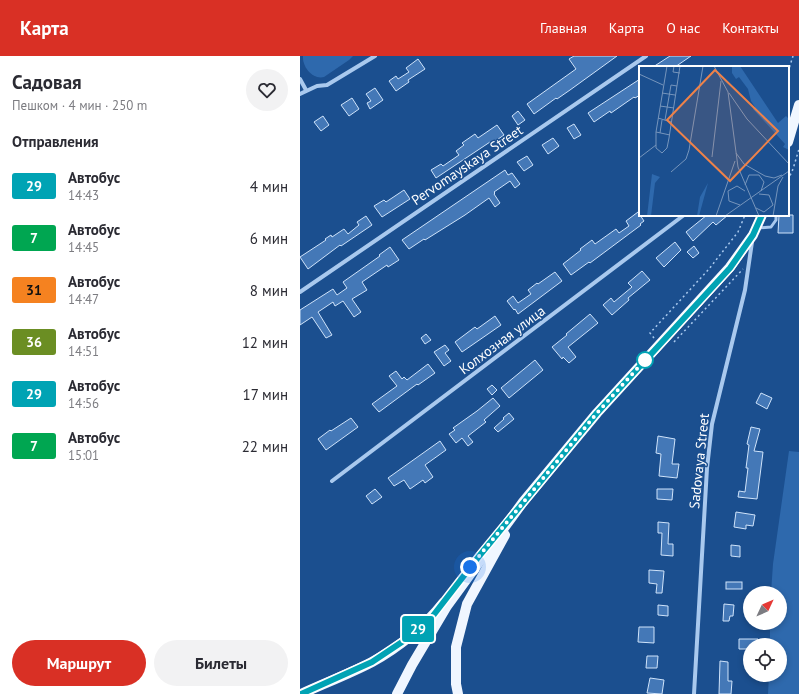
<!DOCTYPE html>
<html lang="ru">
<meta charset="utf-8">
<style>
:root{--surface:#fff;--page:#f2f2f3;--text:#2b2b33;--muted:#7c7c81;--accent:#d93025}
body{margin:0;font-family:"PT Sans",sans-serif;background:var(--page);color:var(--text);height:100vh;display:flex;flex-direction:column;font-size:15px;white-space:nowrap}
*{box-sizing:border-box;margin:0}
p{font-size:13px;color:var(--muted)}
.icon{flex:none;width:22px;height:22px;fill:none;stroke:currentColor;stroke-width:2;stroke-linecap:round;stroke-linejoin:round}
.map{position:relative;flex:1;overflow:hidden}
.panel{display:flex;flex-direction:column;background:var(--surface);width:300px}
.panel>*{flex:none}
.badge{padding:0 8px;border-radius:3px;font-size:14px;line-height:26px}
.needle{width:26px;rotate:46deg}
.tools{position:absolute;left:443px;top:530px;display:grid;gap:8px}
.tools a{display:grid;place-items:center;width:44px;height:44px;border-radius:50%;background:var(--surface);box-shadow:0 2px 6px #0003;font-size:20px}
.you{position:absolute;width:20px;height:20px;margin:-10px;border:3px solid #fff;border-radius:50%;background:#1a73e8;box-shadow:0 0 0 6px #1a73e833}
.map>.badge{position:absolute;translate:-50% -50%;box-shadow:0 0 0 2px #fff}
h2{padding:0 12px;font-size:15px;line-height:36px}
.round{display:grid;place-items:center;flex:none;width:42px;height:42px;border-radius:21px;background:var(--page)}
.headline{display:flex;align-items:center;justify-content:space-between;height:68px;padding:0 12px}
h1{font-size:19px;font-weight:700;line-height:30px}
.button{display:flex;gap:8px;margin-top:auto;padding:8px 12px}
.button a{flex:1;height:46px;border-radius:24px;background:var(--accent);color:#fff;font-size:16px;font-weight:700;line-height:46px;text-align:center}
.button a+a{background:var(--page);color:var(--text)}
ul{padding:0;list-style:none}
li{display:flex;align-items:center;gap:12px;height:52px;padding:0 12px}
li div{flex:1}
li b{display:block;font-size:15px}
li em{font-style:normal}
li .badge{min-width:44px;font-weight:700;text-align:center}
header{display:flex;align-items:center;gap:24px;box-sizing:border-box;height:56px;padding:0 20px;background:var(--accent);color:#fff}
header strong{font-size:19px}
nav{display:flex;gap:22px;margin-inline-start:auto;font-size:14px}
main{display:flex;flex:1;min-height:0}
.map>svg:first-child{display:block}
.green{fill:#2e69ad}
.building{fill:#4478b7;stroke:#cfe3fa}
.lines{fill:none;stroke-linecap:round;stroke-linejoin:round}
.path{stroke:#a9c9ee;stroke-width:1.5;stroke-dasharray:2 3;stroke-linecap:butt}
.service{stroke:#a9c9ee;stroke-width:3}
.minor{stroke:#a9c9ee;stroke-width:4}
.primary{stroke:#f0f6ff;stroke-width:10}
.line-casing{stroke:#fff;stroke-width:9}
.line{stroke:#00a3b4;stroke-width:6}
.walk{stroke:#fff;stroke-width:4;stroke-dasharray:0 7.2}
.stop-dot{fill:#fff;stroke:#00a3b4;stroke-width:2}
.labels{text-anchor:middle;stroke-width:3;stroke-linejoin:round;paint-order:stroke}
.street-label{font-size:14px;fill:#fff;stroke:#1b4f8f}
.inset-road{fill:none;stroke:#7695bc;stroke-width:1}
.view{fill:#ee8249;fill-opacity:0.15;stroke:#ee8249;stroke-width:2}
.inset-edge{fill:none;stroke:#fff;stroke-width:2}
</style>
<header>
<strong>Карта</strong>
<nav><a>Главная</a><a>Карта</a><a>О нас</a><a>Контакты</a></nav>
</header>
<main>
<section class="panel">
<div class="headline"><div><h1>Садовая</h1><p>Пешком · 4 мин · 250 m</p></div><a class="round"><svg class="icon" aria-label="heart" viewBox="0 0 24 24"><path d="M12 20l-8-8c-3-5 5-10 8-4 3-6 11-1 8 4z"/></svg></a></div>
<h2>Отправления</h2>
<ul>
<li><span class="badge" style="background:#00a3b4;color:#fff">29</span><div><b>Автобус</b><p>14:43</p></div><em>4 мин</em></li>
<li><span class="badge" style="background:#00a651;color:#fff">7</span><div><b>Автобус</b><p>14:45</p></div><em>6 мин</em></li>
<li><span class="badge" style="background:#f58220;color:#111">31</span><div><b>Автобус</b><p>14:47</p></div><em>8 мин</em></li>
<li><span class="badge" style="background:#6b8e23;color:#fff">36</span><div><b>Автобус</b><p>14:51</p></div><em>12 мин</em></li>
<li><span class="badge" style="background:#00a3b4;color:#fff">29</span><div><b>Автобус</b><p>14:56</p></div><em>17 мин</em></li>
<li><span class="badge" style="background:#00a651;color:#fff">7</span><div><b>Автобус</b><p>15:01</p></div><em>22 мин</em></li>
</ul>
<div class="button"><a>Маршрут</a><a>Билеты</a></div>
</section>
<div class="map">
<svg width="499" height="638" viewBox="0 0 499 638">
<rect width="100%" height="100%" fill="#1b4f8f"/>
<g class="green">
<path d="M3 0H53L49 4 24 21C13 24 2 11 3 0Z"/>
<path d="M489 395 499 396V638H468L469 619H480V589H470V567H480V537H471L473 508Z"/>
</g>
<g class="building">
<path d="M274 0H317L270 34 257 43 256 42 234 58 227 48 276 13 269 3Z"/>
<path d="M370 0H391L375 11H353Z"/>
<path d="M118 3 125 13 108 24 109 26 96 35 89 25 96 20 98 23 109 16 106 12Z"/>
<path d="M340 23V39L335 42 334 41 311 57 310 55 294 66 288 57Z"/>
<path d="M75 32 83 44 70 53 67 47 71 45 66 38Z"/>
<path d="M52 42 59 53 49 60 41 49Z"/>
<path d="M218 55 225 64 218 69 212 60Z"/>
<path d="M23 60 29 69 21 75 14 66Z"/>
<path d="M274 68 281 79 274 83 267 72Z"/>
<path d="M197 69 204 79 191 88 190 86 136 122 131 114 141 108 143 110 159 99 156 95 164 89 162 87 175 78 178 82Z"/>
<path d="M253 82 259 90 248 98 242 89Z"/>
<path d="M227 100 233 109 224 115 217 106Z"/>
<path d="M205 114 208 119 212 117 220 128 215 132 210 125 194 136 195 137 194 138 200 147 195 151 189 142 165 159 125 184 124 183 109 193 102 184Z"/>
<path d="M104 134 110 143 82 161 74 150 84 144 86 146Z"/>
<path d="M338 156 344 165 340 168 341 169 290 207 289 206 271 219 263 208 281 194 280 193 292 184 295 188 316 173 319 177 329 170 326 165Z"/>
<path d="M407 159H428L416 169 413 166 393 185 386 176Z"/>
<path d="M479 159H493V177H478Z"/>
<path d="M66 160 72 169 41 190 40 189 8 213 0 201 26 184 25 183 31 179 32 181 44 173 48 178 59 169 57 166Z"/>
<path d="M375 186 381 194 364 211 356 202Z"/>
<path d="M394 190 399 197 393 202 387 196Z"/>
<path d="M90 191 99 204 88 211 87 209 62 226 67 234 52 243 61 256 54 261 43 245 35 250 33 246 18 256 32 279 26 282 12 261 0 269V254L33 233 37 239 47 232 43 226 80 200 79 199Z"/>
<path d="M342 215 350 224 328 242 329 244 312 259 303 249 311 242 314 246 332 231 328 227Z"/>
<path d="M255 216 262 225 218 258 215 253 214 254 207 245 213 240 218 247 231 238 228 234 237 227 238 228Z"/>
<path d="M290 258 298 267 268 291 276 301 269 307 263 301 262 303 252 291 267 279 266 278Z"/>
<path d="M195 260 201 269 162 296 155 286 175 271 177 273Z"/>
<path d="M126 278 131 284 125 288 121 282Z"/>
<path d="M145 289 149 294 145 297 151 305 144 310 134 296Z"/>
<path d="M235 304 243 314 209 342 201 332Z"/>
<path d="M128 308 135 317 118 329 117 328 79 356 72 348 97 330 89 320 96 315 102 323 104 321 107 324Z"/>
<path d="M192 329 197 334 192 339 187 333Z"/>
<path d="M461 337 472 342 467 353 456 347Z"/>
<path d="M193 342 200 350 184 364 186 366 168 380 173 386 168 390 162 382 156 387 149 378 155 374 153 372 177 355Z"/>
<path d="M209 357 214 363 198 376 194 372 204 363 203 362Z"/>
<path d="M51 362 58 371 26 394 18 383 30 374 31 375Z"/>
<path d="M451 371 460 373 454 395 463 396 457 443 438 441 439 435 445 436 448 412H446L449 389 447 388Z"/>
<path d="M358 380 375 383 372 408H379L377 422 359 420 361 398 356 397Z"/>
<path d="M140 385 146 394 125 409 133 421 125 427 123 424 110 433 104 424 94 430 88 422Z"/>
<path d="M75 433 82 441 72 448 66 440Z"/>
<path d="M357 433H373L372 444 357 443Z"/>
<path d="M436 456 455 459 453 470 446 469V473L434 471Z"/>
<path d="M358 466 369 467 368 488H373V500L361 499 362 477H358Z"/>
<path d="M431 489 440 490V501L431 500Z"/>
<path d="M349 514 364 515 362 537H356L357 528 349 527Z"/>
<rect x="426" y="526" width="16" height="7"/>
<path d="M424 548 434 549 433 560H430L429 565H423Z"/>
<path d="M358 549 368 550V560L358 559Z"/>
<path d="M339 571H354V587L338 586Z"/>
<path d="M439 583H458V589H450V593H439Z"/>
<path d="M347 600H358L357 612H346Z"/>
<path d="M420 605 428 606V625H432L431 638H419Z"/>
<path d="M350 622 364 624 362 638 347 637Z"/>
</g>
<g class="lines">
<g class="path">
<path d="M488 16 493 0"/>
<path d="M488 124 493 113 499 93"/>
<path d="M354 282 350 277 409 213 438 176 445 159"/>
<path d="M374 286 443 213"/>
</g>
<path class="service" d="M458 172 471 171 476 164V159"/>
<g class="minor">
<path d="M0 23 6 34"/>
<path d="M0 38 17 30 27 29 75 0"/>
<path d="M0 236 346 0"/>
<path d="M32 425 384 159"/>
<path d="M394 638 407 412 412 368 445 234 452 186"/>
</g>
<g class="primary">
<path d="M488 86 499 49"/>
<path d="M1 638C25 627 49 618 72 606 98 592 125 570 143 547"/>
<path d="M97 638 112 609 147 550 223 446 297 357 430 211 453 179 462 159"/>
<path d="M158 638 156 628V591L167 548 205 479"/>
</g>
</g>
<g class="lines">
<g class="line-casing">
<path id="line" d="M1 638 72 606 111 580 132 561 180 499 297 357 430 212 453 179 462 159"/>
</g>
<use href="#line" class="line"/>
<path class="walk" d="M170 511 297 357 345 304"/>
</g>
<circle class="stop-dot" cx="345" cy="304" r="8"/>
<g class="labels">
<g class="street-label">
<text transform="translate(167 109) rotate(-34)" y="5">Pervomayskaya Street</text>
<text transform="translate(202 284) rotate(-37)" y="5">Колхозная улица</text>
<text transform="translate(399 405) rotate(-84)" y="5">Sadovaya Street</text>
</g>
</g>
<g transform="translate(339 10)">
<rect width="150" height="150" fill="#1b4f8f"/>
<path d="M93 0H101L139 57 147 50 150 53V84L144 81 146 78 114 43 116 41 112 35 109 23 100 11 97 13 93 7ZM13 108 21 111 16 117 12 150H8ZM69 117 60 150H58L61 131Z" fill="#2e69ad"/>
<path class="inset-road" d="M28 0 17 66V82L23 87 28 82 30 72 41 0M35 0 34 6 41 7M75 0 89 26 99 101 120 150M0 8 24 19M23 27 36 29M90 27 108 53 150 98M21 40 35 42M19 52 32 56M26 54 32 19 38 20M17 66 31 69M21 67 23 54M97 87 105 98 126 110 135 112 143 109M73 91 82 15M0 92 17 79M32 106 47 93 50 84 64 0M106 119 110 109H120L125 116 122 125M101 139 90 135 89 125 98 120 106 125M117 142 125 146 134 139 130 129 120 128M77 150 96 95M86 150 150 105M134 150 139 120 144 111"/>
<path class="view" d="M76 4 139 65 91 115 28 54Z"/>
<rect width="150" height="150" class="inset-edge"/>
</g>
</svg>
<div class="tools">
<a><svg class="needle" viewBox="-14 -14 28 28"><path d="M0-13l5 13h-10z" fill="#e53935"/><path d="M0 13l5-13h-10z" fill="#7c7c81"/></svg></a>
<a><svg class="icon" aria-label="locate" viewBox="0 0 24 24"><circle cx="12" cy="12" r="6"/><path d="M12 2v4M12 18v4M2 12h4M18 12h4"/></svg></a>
</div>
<div class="you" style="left:170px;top:511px"></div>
<b class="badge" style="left:118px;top:573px;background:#00a3b4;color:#fff">29</b>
</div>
</main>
